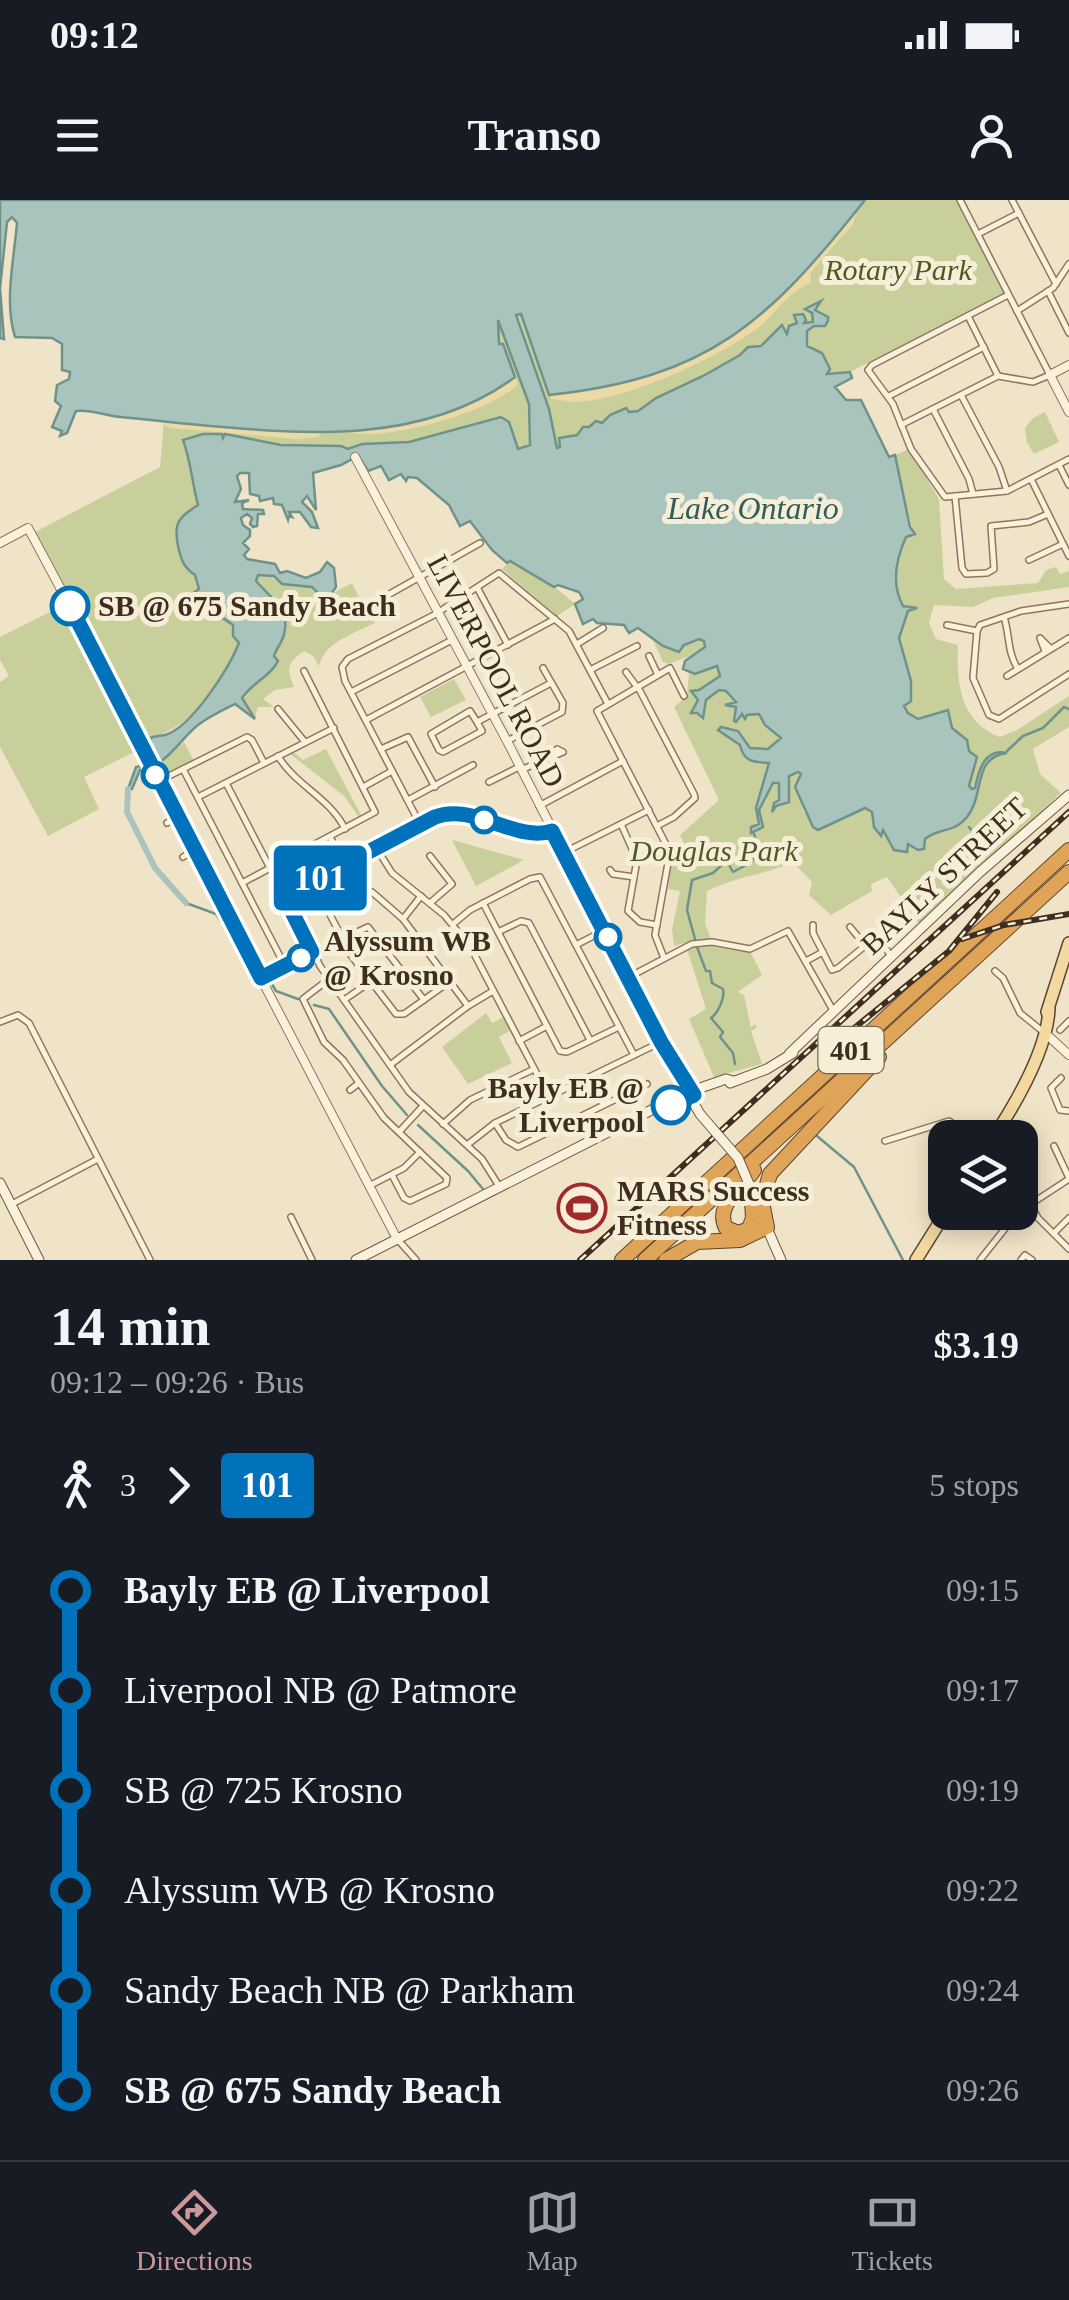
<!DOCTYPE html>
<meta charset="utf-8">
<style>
:root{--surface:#171b24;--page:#242831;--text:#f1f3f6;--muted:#9ea1a6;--line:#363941;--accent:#cc999b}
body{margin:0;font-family:Georgia,serif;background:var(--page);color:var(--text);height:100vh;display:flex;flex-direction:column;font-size:38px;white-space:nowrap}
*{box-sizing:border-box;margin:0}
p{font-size:32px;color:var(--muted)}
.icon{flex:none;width:55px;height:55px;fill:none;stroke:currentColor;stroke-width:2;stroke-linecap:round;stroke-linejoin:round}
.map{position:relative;height:1060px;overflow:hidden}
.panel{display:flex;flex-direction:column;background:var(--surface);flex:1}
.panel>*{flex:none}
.badge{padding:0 20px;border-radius:8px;font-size:35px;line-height:65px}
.fabs{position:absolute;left:928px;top:920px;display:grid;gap:20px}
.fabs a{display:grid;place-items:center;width:110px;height:110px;border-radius:20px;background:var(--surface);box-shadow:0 5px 25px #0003;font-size:50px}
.map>.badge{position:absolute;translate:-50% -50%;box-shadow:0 0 0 5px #fff}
.legs{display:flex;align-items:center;gap:15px;height:110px;padding:0 50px;font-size:32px}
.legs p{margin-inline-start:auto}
.head{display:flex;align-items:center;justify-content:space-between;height:170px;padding:0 50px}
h1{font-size:55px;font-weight:800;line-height:75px}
ul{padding:0 50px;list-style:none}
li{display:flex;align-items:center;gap:35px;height:100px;font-size:38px}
li i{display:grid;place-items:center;width:15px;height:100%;margin:0 12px;background:currentColor}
li i::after{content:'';width:25px;height:25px;margin:-12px;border:8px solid;border-radius:50%;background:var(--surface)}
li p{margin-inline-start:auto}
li:first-child i{background:linear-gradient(#0000 50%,currentColor 0)}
li:last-child i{background:linear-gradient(currentColor 50%,#0000 0)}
.status{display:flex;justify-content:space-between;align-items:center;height:70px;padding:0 50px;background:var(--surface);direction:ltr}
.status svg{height:28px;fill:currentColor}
header{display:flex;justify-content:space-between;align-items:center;height:130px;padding:0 50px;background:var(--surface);font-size:45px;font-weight:800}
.menu{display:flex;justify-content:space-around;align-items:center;height:140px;border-top:2px solid var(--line);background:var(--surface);font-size:28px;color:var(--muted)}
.menu a{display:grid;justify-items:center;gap:5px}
.menu .active{color:var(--accent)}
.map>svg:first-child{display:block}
.green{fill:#c9cf9b}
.sand{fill:#ecd9a5}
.water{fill:#a9c4bc;stroke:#6f938a;stroke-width:2.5}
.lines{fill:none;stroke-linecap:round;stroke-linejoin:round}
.stream{stroke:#6f938a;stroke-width:2.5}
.river{stroke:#a9c4bc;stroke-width:6}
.minor-casing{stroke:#8d765c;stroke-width:8}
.tertiary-casing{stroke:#8d765c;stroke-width:10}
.secondary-casing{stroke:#6f573f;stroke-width:11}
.primary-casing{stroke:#5b4430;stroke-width:14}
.motorway-casing{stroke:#5b4430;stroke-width:16}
.minor{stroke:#faf1dc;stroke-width:5}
.tertiary{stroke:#faf1dc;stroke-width:8}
.secondary{stroke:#faf1dc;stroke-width:9}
.primary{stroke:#f3d9a0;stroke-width:11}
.motorway{stroke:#e0a458;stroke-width:14}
.rail-casing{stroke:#3d2e20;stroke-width:6}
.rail{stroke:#f7eed8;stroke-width:2.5;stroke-dasharray:8;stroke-linecap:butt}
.secondary-bridge-casing{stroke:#6f573f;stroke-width:11;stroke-linecap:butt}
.secondary-bridge{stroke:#faf1dc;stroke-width:9}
.line-1-casing{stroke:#fff;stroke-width:22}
.line-1{stroke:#0072bc;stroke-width:15}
.stop-1-dot{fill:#fff;stroke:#0072bc;stroke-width:5}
.labels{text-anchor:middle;stroke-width:10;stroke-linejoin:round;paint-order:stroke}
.shield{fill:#f7eed8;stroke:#756857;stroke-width:2.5}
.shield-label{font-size:28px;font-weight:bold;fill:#3d2e20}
.park-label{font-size:30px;font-style:italic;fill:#4d5a26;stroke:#f7eed8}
.stop-label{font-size:30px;font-weight:bold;fill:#3d2e20;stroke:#f7eed8;text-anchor:start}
.street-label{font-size:30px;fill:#3d2e20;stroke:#f7eed8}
.poi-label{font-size:30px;font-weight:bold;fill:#3d2e20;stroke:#f7eed8;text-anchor:start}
.water-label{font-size:32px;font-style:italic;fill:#2f5d5a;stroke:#f7eed8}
</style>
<div class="status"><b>09:12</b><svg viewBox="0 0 49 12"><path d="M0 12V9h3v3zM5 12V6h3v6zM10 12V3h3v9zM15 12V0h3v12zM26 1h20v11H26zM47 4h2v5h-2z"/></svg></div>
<header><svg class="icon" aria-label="menu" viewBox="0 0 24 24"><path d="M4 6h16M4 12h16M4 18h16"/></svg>Transo<svg class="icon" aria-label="person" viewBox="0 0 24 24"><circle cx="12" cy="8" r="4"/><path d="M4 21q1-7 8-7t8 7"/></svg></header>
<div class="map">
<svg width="1069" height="1060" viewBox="0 0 1069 1060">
<rect width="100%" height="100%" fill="#f0e4c8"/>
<g class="green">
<path d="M865 0H957L1004 93 850 172 830 178 764 143 744 151 734 159C686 181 631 221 579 229L578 235 556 248 549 209 517 113 521 114 549 195 571 192 830 45Z"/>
<path d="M498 120 529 204 530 245 517 249 509 222 501 217 409 242 362 244 348 249 340 246 281 245 203 234 193 239 203 298 195 375 197 382 245 436C227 473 194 530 150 537V546L35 332 160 267 164 220 288 231 348 232 392 227 499 145Z"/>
<path d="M1045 212 1059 242 1034 254 1027 242 1025 228 1033 218Z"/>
<path d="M909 249 939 299 944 379 956 389 1038 383 1046 370 1056 367 1060 374 1069 371V387L993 398 973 407 934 405 929 423 936 439 958 445C956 482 960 522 1000 537L1017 530 1069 496V527L1033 549 1040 574 1061 593 920 725 887 677 871 684 872 691 831 715 809 695 812 682 793 662C765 675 736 676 707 691L705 723 714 747 751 753 762 775 738 792 744 795 751 828 755 824 757 827 751 831 762 864 714 877 689 819 706 809 685 743 674 746 672 729 680 691 668 689 673 652 684 644 680 635 719 600 674 507 687 496 689 473 713 462 728 471 706 500 729 484 793 530 761 561 769 563 758 610 776 581 780 590 775 606 784 605 789 575 802 573 806 607 802 609 818 629 844 618 847 590 872 612 887 636 915 646C924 634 932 634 945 632 966 628 973 605 980 586L969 587C974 565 972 541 952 528L909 557 893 446 903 407 897 395V356L906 337 913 332 895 255Z"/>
<path d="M510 361 549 382 575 404 557 416 502 369Z"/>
<path d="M259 375 270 376 282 384 312 387 323 398 352 383 362 403 359 405V412L365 413 367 409 375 423C355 433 324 442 319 466L313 456 304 451C287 463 286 468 294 487L275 490 263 499 274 507H258L255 517 247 511 242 498C258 473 302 434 277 402 272 394 262 388 255 379Z"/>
<path d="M64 405 132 531 138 550 84 577 99 609 48 636 0 547V482L9 476 0 460V437Z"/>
<path d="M690 433 715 446 669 464 663 462 651 436Z"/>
<path d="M454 479 466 500 431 517 420 497Z"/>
<path d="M184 542 194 561 159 577 155 567Z"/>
<path d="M326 549 361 615 358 616 344 596 289 553 292 551 303 560Z"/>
<path d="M452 640 524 660 476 686Z"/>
<path d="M486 813 492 823 504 817 511 830 499 837 512 863 468 884 442 847Z"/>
</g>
<g class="sand">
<path d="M857 11 853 24 810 73 811 83C787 92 777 113 759 127 719 158 624 201 574 202 566 202 559 199 551 199L550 195C702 178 763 127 857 11Z"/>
<path d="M515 177 518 184C491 212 387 242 349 232 410 224 464 215 515 177Z"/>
<path d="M164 220 187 224 322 232 318 237 297 239 171 228 165 226Z"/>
</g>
<path class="water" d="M0 0H865C768 122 709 178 549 195L521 114 516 115 549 209 557 248 560 247 559 238 577 235 583 227H589L596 221 602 223 610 215 626 208 629 212 638 211 656 198 703 176 740 155 748 147 761 146 782 125 787 134 789 126 797 123 794 115 803 114 806 120 804 123 813 122 812 113 805 109 821 101 815 110 828 117V121L825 126H814L807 131V146L822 153 830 169 827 174 850 172 852 178 835 187 846 200H861L889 257 895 255 910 327 915 334 906 337C896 359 891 384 903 406L917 408 908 411 899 438 911 481V501L904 506 908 513 918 519 948 510 952 528 967 540 969 551 977 557 969 586 972 589 975 588C979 569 985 548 1007 553 972 557 985 595 967 617 953 634 940 627 925 639L924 649 918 650 908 644 907 652 894 650 883 630 881 636 874 627 872 612 865 608 818 630 813 627 795 587 801 574 798 572 789 576V602L776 606 772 612 774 603 779 600V583H773L759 610 763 627 751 633V627L759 624 756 608 769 563C753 562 744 562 740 545L718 530 721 527 738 531 750 548 768 549 781 538 765 525 759 514 747 515 745 519 742 514 736 522 734 521 736 507 725 505 736 502 726 491 719 490 706 500 703 518 697 513H691L698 500 691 491 699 490 720 476 717 466 695 474 683 469 685 461 705 447 704 441 699 439 684 445 679 452 663 446 638 428 629 433 624 425 597 423 593 419 583 424 575 404 583 399 579 392 558 385 554 387 510 361 507 363 492 350 470 321 460 326 449 305 417 278 408 277 406 281 401 274 389 280 381 266 368 271 358 256 341 265 313 273 316 310 307 296 302 302 312 312 318 328 311 327 300 312H289L292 317 289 316 288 320 282 305 274 304 273 298 260 301 259 296 250 294 249 273H240L237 276 241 289 235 302 249 300 242 303 243 309 263 310 264 314H258L257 326 253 327 250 324 252 318 247 314 241 318 243 325 250 330V336L243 343 249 349 244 355 247 359 275 364 280 373 287 371 306 378 320 372 327 362 334 368 336 387 329 397 323 398 312 387 282 384 274 376 258 375 256 381C270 397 291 410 284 434 283 441 276 449 274 456L278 461C272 475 251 484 242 498L255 519 235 504C223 510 210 516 198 525 179 540 167 566 140 570L132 589H128L136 567 146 565 153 559 150 538C155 536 160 536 165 535 192 527 229 468 239 443L233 436V425L200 403 199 396 193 393 199 389 195 375C183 367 181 359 178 346 173 321 180 317 198 305 192 282 191 262 183 240L203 234H222L223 238 225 234 281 245 341 246 348 249 362 244 409 242 501 217 509 222 518 249 530 245 529 204 498 120 499 144H503L515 177C421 247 299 234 189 224 167 222 144 219 121 217 105 216 92 209 76 211L67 233 60 236 62 231 52 227 61 206 55 201 57 185 69 179 70 172 62 170V144L52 138 15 137C4 102 14 59 17 23L12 17 7 22 0 88 4 139 0 138Z"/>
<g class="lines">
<g class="stream">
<path d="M1007 551 1023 536 1043 528 1064 507 1069 509"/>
<path d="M969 627 990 653"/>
<path d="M186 703 216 714 231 736"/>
<path d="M695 739 687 710 692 680 713 673 724 663 729 665 733 672 752 662 758 646 754 634"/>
<path d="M247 740 265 771"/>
<path d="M697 747 706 771H710L712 783 723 789C725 798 718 813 711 818L723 832 720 837 733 853 735 864"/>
<path d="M269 779 276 791 298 799"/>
<path d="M314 805 329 809 382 886 407 915"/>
<path d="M418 925 468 971 483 989"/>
<path d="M817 936 854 967 903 1060"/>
</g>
<path class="river" d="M128 589 127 612 155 668 186 703"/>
<g class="minor-casing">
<g id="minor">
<path d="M1012 0 1056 84"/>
<path d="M978 34 1019 13"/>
<path d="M1048 91 1069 133"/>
<path d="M1008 95 872 165 868 170 893 204 911 249 945 297 1007 291 1069 259"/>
<path d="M1017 111 1053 88 1069 64"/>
<path d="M968 116 998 176"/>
<path d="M961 195 999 267 1007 291"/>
<path d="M889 196 984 147"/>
<path d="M933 209 969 279 973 294"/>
<path d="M901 225 998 176 1033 182 1050 175 960 0"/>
<path d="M1059 265 1069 285"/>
<path d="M1031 279 1069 356"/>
<path d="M955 296 962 368 966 374 987 373 994 369 991 326 1029 322 1048 314"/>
<path d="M1029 360 1063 344"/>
<path d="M478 389 508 445"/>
<path d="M1069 404 1021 411 980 425 977 431 973 478 989 515 999 519 1069 474"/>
<path d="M363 409 480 343"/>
<path d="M1004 417C1010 436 1007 452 1018 469"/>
<path d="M947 425 977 431"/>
<path d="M577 444 603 428"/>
<path d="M1045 451 1040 438 1050 448"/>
<path d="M649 456 658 475"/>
<path d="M590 470 637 446"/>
<path d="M626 472 640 491 694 594 695 598 674 617 657 626"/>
<path d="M1007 476 1069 438"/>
<path d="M351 492 452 440"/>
<path d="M278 509 305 542"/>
<path d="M366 520 555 419"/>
<path d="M477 522 470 511 431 534 439 550 443 552 482 531 477 522 551 483"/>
<path d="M507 541 562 512 563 503 543 468"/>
<path d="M381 549 408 537 435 587"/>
<path d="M278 556C296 586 330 598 345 629"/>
<path d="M183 569 285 766"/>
<path d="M521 570 563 552 557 549 552 555"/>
<path d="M159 581 247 537 252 540 264 563"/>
<path d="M489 582 519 567"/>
<path d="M226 583 270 668"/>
<path d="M365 586 392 571"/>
<path d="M198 597 334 528"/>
<path d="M408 600 473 565"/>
<path d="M539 606 623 561"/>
<path d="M167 623 178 617"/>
<path d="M621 624 637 660 628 711 640 722 657 725"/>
<path d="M421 626 345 481 342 467 348 459 434 415 499 373 569 431 608 504"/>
<path d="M330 637 345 665"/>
<path d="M377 649 392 673 444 715 470 746 549 897"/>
<path d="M563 653 649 610"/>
<path d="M183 657 194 650"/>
<path d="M610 670 613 674 634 677"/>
<path d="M313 682 351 755 396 814H404L449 782"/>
<path d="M242 683 375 612 304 471"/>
<path d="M430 703 452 684 430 656"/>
<path d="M483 703 560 851 567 852 619 827"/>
<path d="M326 710 366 690 372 692 403 719 468 806"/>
<path d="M403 719 421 696"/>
<path d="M453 724 470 710 530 679 540 677 634 855"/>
<path d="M813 725V733L832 770 838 768 877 736 891 756"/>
<path d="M850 727 864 744"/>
<path d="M498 732 521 721 529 723 590 840"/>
<path d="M342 739 368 727 424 800"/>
<path d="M576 745 605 730"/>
<path d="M664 758 655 735 670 652 597 511 670 468 684 496"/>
<path d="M806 761 823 752"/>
<path d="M995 771 1003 778 1020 813 1041 830"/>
<path d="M629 777 692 744 712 742 750 749 788 731 834 812"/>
<path d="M261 778 312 753"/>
<path d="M329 779 303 799 324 842 343 860 384 918 447 978 446 984 410 1001 404 998 392 975"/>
<path d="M344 800 370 782"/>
<path d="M0 822 18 815 29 823 150 1060"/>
<path d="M1060 830 1069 821"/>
<path d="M519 841 547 826"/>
<path d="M390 865 468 806 493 791"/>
<path d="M589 877 603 905"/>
<path d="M1061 878 1051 888 1060 910 1069 911"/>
<path d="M350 890 359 883"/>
<path d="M495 923 506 940 518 947 647 884"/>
<path d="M443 924 470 900 534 869"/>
<path d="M399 932 423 906"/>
<path d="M885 941 949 921 974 938"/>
<path d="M467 945 495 923 661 842"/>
<path d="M1054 946 1069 978"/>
<path d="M1020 984 1038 1018 1069 1049"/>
<path d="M369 986 404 968 420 952"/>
<path d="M499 986 482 959 409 892 320 766 287 697 290 693 447 613 537 633 552 631"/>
<path d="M12 1004 98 959"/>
<path d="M1020 1011 1069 979"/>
<path d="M291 1017 312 1060"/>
<path d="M1054 1033 1069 1018"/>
<path d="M399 1041 416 1060"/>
<path d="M980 1060 1018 1012"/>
<path d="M1021 1060 1025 1055 1032 1060"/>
</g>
</g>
<g class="tertiary-casing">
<g id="tertiary">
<path d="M1069 165 1050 175 1069 212"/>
<path d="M355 257 507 541 687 892"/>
<path d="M0 343 28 328 33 337 134 526 148 562 397 1039"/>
<path d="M1045 833 1069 855"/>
</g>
</g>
<g class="secondary-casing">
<g id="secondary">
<path d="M789 854 980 672 1069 595"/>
<path d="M730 883 767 869 793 853"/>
<path d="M687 892 700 914 712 928"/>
<path d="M0 983 39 1060"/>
<path d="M766 1026 781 1060"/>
<path d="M356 1060 683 894 726 879 733 881"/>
</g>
</g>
<g class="primary-casing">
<g id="primary">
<path d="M1047 812 1069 743"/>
<path d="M993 938C1016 903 1047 850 1049 809"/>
<path d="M916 1060 946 1012"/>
</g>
</g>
<g class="motorway-casing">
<g id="motorway">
<path d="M752 1001 753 1018 749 1029 738 1033 726 1028C714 1005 742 989 754 970"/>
<path d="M622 1060 1069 650"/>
<path d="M645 1060 1069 672"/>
<path d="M666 1060 697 1042 740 1040 767 1027 762 1002 770 974 879 857"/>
</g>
</g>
<use href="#minor" class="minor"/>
<use href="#tertiary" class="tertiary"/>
<use href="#secondary" class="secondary"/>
<use href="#primary" class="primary"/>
<use href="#motorway" class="motorway"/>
<g class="rail-casing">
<g id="rail">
<path d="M962 739 1004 725 1069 714"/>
<path d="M826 851 949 751 997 692"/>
<path d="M580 1060 1069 612"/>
</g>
</g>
<use href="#rail" class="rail"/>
<g class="secondary-bridge-casing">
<path id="secondary-bridge" d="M712 928 738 958 749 984"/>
</g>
<use href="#secondary-bridge" class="secondary-bridge"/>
</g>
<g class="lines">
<g class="line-1-casing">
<path id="line-1" d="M70 406 261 778 312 752 287 702 290 693 435 617C472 602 517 643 552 631L661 842 694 895 671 905"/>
</g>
<use href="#line-1" class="line-1"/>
</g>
<defs>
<g id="stadium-ring" transform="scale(2.5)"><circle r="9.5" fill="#f7eed8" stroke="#9e2a2b" stroke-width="1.5"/><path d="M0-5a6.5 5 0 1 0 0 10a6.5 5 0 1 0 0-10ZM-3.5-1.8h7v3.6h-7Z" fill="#9e2a2b"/></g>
</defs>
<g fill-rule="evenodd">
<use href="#stadium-ring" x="582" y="1008"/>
</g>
<g class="stop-1-dot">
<circle cx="70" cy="406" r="18"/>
<circle cx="155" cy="575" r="12"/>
<circle cx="484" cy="620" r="12"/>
<circle cx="608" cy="737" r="12"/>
<circle cx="301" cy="758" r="12"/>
<circle cx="671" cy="905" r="18"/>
</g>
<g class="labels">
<rect class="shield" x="818.5" y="827" width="65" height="46" rx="8"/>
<g class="shield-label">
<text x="851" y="860">401</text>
</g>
<g class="park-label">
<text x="898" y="80">Rotary Park</text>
<text x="714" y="661">Douglas Park</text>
</g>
<g class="stop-label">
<text x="98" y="416">SB @ 675 Sandy Beach</text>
<text x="324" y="751">Alyssum WB<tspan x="324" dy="34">@ Krosno</tspan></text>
<text x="644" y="898" text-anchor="end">Bayly EB @<tspan x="644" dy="34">Liverpool</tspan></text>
</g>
<g class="street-label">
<text transform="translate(496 471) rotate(62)" y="10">LIVERPOOL ROAD</text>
<text transform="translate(944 676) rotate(-43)" y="10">BAYLY STREET</text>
</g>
<g class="poi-label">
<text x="617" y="1001">MARS Success<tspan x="617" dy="34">Fitness</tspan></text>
</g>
<g class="water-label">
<text x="753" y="319">Lake Ontario</text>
</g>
</g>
</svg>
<div class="fabs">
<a><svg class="icon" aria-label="layers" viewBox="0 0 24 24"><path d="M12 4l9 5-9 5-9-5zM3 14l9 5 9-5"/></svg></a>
</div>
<b class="badge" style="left:320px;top:678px;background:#0072bc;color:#fff">101</b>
</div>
<section class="panel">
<div class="head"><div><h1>14 min</h1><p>09:12 – 09:26 · Bus</p></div><b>$3.19</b></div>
<div class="legs"><svg class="icon" aria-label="walk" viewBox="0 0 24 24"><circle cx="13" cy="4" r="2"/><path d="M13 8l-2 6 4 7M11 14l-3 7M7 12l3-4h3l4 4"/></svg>3<svg class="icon" aria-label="forward" viewBox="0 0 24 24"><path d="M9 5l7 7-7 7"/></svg><b class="badge" style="background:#0072bc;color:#fff">101</b><p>5 stops</p></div>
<ul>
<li><i style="color:#0072bc"></i><b>Bayly EB @ Liverpool</b><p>09:15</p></li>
<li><i style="color:#0072bc"></i><span>Liverpool NB @ Patmore</span><p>09:17</p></li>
<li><i style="color:#0072bc"></i><span>SB @ 725 Krosno</span><p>09:19</p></li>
<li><i style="color:#0072bc"></i><span>Alyssum WB @ Krosno</span><p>09:22</p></li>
<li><i style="color:#0072bc"></i><span>Sandy Beach NB @ Parkham</span><p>09:24</p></li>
<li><i style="color:#0072bc"></i><b>SB @ 675 Sandy Beach</b><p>09:26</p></li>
</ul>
</section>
<nav class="menu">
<a class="active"><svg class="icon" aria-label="directions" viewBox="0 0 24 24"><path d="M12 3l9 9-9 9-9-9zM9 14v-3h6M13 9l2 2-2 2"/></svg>Directions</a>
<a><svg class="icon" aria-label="map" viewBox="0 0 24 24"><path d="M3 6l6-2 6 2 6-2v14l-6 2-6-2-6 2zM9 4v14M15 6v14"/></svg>Map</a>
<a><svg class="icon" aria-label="tickets" viewBox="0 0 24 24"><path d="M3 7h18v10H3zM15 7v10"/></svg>Tickets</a>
</nav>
